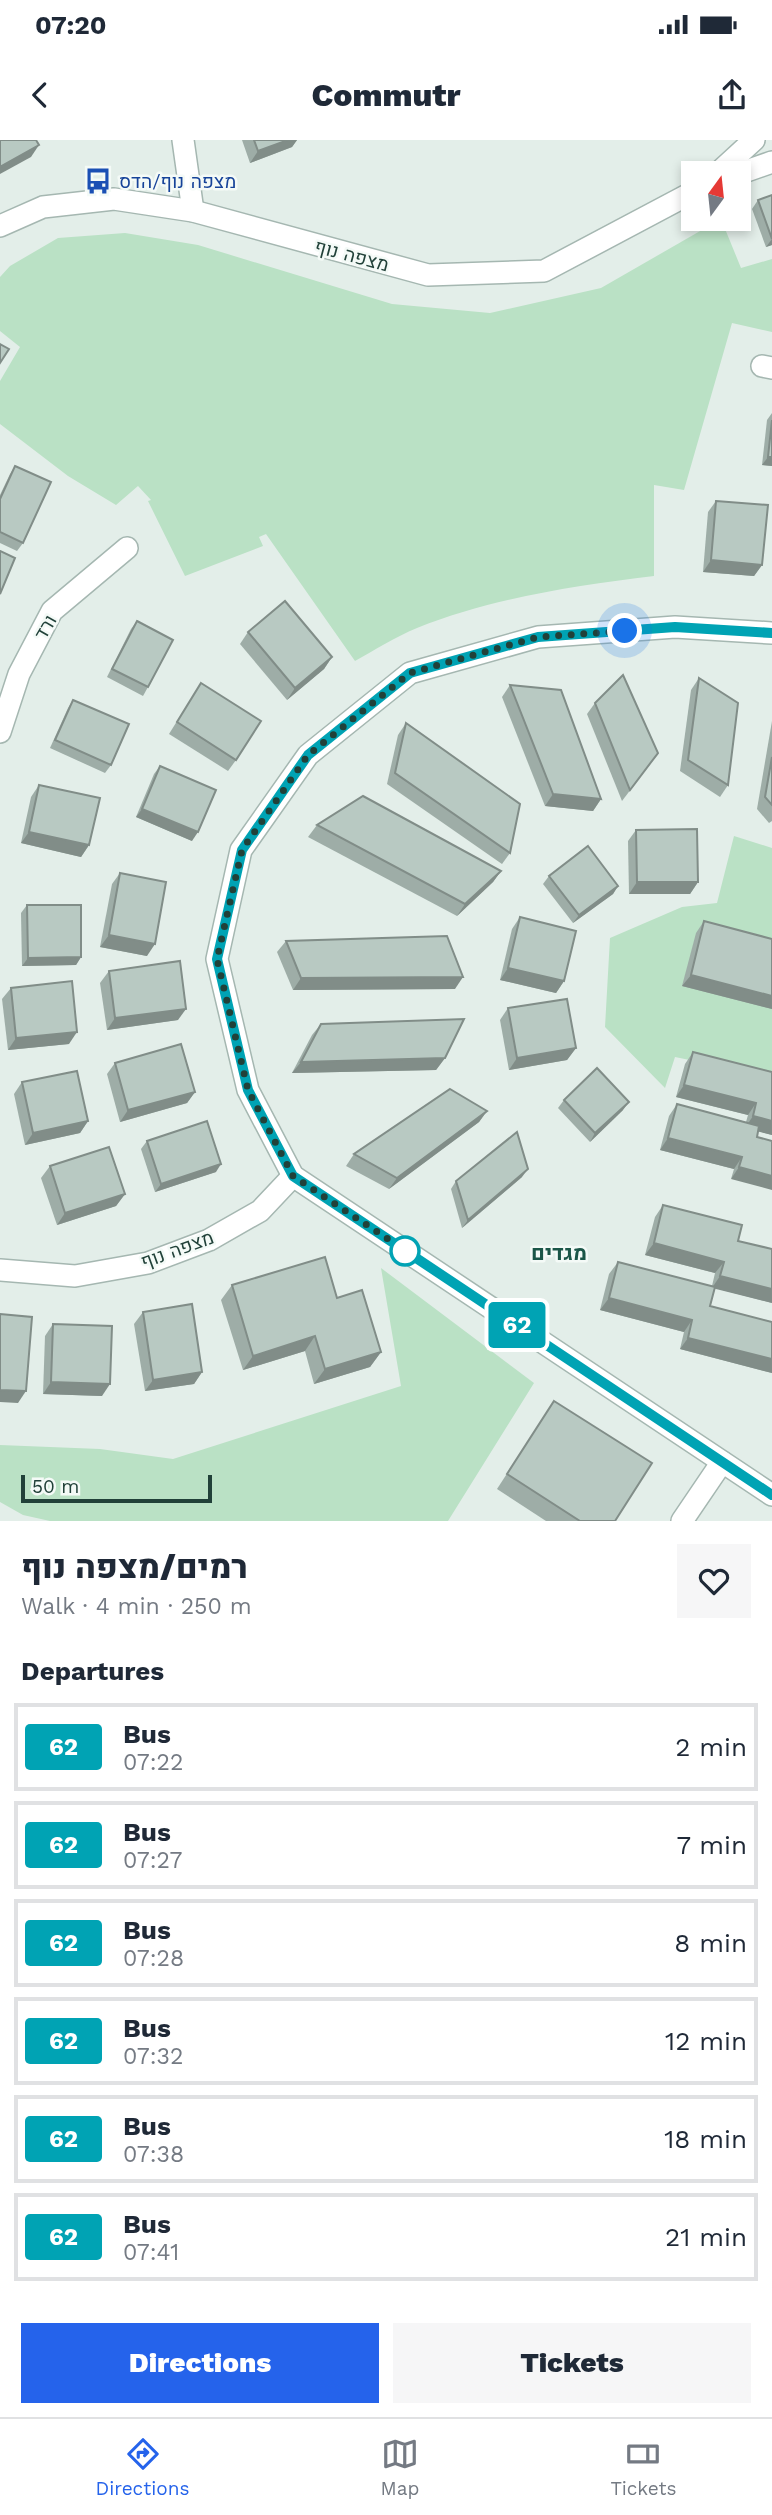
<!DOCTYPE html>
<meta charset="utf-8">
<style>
:root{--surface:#fff;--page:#f6f6f7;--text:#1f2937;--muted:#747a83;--line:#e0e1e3;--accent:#2563eb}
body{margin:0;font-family:"Work Sans",Heebo,sans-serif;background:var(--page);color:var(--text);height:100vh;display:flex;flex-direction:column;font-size:26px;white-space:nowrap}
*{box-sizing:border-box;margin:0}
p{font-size:23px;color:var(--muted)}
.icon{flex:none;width:38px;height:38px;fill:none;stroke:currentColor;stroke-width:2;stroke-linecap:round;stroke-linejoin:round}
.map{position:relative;height:1381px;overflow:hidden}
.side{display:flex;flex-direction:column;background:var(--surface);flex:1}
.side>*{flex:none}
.badge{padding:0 14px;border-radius:5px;font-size:24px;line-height:46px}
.needle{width:46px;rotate:15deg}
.fabs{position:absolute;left:681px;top:21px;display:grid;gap:14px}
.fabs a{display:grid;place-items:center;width:70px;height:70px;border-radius:0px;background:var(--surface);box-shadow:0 4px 10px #0003;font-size:35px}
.scale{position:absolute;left:21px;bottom:18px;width:191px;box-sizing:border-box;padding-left:7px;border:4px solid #214139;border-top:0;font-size:19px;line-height:24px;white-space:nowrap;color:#214139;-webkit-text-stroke:5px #f4faf7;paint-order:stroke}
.you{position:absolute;width:35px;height:35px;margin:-18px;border:5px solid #fff;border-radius:50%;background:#1a73e8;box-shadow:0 0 0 10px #1a73e833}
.map>.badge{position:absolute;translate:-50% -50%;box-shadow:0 0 0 4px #fff}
h2{padding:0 21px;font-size:26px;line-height:63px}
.round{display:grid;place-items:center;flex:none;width:74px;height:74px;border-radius:0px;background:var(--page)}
.head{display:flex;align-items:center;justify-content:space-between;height:119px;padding:0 21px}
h1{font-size:33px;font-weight:800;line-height:52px}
.cta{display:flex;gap:14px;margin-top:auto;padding:14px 21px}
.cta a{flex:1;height:80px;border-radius:0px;background:var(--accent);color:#fff;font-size:28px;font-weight:800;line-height:80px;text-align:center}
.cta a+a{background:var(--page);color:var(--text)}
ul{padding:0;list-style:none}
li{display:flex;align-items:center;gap:21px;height:88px;margin:0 14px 10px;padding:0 7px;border:4px solid var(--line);border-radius:0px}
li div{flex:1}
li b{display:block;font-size:26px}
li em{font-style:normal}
li .badge{min-width:77px;font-weight:700;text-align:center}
.status{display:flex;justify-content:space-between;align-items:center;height:49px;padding:0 35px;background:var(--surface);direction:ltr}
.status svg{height:19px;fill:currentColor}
header{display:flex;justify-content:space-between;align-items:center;height:91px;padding:0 21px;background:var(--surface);font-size:32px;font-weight:800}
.tabs{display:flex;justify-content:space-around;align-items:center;height:98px;border-top:2px solid var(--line);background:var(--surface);font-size:19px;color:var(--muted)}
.tabs a{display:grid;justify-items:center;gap:4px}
.tabs .current{color:var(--accent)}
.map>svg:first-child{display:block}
.green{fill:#bae1c5}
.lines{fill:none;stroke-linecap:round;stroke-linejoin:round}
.minor-casing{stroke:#a5b7b1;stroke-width:24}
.minor{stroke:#fff;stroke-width:21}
.wall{fill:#9eada7}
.shaded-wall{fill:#818d88}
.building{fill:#b8c9c2;stroke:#818d88;stroke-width:2}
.line-casing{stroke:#fff;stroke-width:16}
.line{stroke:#00a3b4;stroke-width:10}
.walk{stroke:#214139;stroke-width:7;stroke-dasharray:0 12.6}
.stop-dot{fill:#fff;stroke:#00a3b4;stroke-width:3.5}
.labels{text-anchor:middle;stroke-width:5;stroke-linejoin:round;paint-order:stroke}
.transit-label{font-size:19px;fill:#164399;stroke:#f4faf7;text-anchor:start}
.street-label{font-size:19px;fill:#214139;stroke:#f4faf7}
.neighbourhood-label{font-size:21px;font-weight:bold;fill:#1b5648;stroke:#f4faf7}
</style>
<div class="status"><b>07:20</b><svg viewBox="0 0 49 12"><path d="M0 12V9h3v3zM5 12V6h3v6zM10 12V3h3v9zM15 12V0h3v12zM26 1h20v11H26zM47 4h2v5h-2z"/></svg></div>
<header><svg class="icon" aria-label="back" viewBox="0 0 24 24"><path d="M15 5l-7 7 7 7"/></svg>Commutr<svg class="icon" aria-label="share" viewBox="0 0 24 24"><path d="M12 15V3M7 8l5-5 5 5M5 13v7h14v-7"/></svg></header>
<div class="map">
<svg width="772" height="1381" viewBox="0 0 772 1381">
<rect width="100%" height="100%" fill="#e3eee9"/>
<g class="green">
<path d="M721 79 741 128 772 119V192L732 183 684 350 654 345V436C573 446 492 458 417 488 395 497 375 510 355 521L266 394 259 397 263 406 185 436 148 361 151 360 138 346 116 365 68 336 0 284V241L20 207 0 191V137L10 126 58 98 125 93 198 105 392 164 490 173 601 148Z"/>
<path d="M734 696 772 708V937L675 917 665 948 605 887 610 798 682 767 717 763Z"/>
<path d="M381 1128 534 1243 448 1381H50L23 1375 0 1362V1305L100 1309 173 1319 401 1246Z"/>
</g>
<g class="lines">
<g class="minor-casing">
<g id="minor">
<path d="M183 0 193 71"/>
<path d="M718 33 754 0"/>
<path d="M738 34 772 22"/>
<path d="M0 86 43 67 114 59 193 71 428 135 544 131 693 52"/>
<path d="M762 226 772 228"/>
<path d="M772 493 675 487 538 497 410 533 308 615 241 710 217 819 248 950 293 1036 772 1355"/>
<path d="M0 592 19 534 52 471 127 408"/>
<path d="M0 1130 75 1136 148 1123 209 1100 260 1071 293 1036"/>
<path d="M682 1381 722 1322"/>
</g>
</g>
<use href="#minor" class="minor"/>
</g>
<g class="wall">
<path d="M242 0H297L292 7 250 23Z"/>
<path d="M772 55V105L766 107 752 69 758 60Z"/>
<path d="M772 273V326L762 325 767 280Z"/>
<path d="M15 326 23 403 17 411 0 403V355L10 334Z"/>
<path d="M716 361 762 425 754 436 703 432 708 372Z"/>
<path d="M137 481 148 547 143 556 107 537 131 489Z"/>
<path d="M248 492 332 517 324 529 287 560 240 504Z"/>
<path d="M699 538 728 645 720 657 680 631 691 550Z"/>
<path d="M201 543 236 620 228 631 169 594Z"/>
<path d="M510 545 601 659 593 671 545 666 502 557Z"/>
<path d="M73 560 111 625 105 633 50 608 68 568Z"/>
<path d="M595 563 650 624 622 661 587 574Z"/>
<path d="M772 581V681L769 683 757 669Z"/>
<path d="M406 583 510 713 502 724 387 644 398 595Z"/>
<path d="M160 626 192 701 136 677 154 634Z"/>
<path d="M39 645 89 705 81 717 21 703 31 657Z"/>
<path d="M317 685 501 731 493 742 457 776 308 697Z"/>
<path d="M636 690 698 742 690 754H629L628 701Z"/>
<path d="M120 733 147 816 100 807 112 744Z"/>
<path d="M549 736 618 746 613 754 573 783 543 744Z"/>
<path d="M27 765 81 817 76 825 22 826 21 773Z"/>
<path d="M520 777 564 841 556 853 500 840 512 789Z"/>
<path d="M704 781 772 799V869L682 846 696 793Z"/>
<path d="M286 801 455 849 293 850 277 812Z"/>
<path d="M109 831 178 880 107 890 100 843Z"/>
<path d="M11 848 69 904 8 910 2 859Z"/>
<path d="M508 868 576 908 567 920 509 930 500 880Z"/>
<path d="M321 884 445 918 436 930 292 933 312 895Z"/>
<path d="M693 912 772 932V995L758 991 757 997 772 1001 731 1039 734 1029 660 1010 669 976 677 964 746 982 748 975 676 957 685 924Z"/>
<path d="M115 923 195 952 187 963 120 982 107 934Z"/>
<path d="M22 942 88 981 80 993 25 1005 14 954Z"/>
<path d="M564 960 623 970 590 1002 558 968Z"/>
<path d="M487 971 479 982 389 1049 346 1026 354 1014Z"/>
<path d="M147 1001 216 1032 155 1052 141 1009Z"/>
<path d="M50 1026 125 1054 116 1066 57 1085 41 1038Z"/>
<path d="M522 1037 462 1088 451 1049 456 1041Z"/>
<path d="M663 1065 738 1101 772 1163 715 1148 710 1166 772 1182V1233L680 1209 684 1192 600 1170 609 1134 618 1122 712 1146 715 1133 645 1115 655 1077Z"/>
<path d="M232 1145 337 1158 381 1212 370 1227 314 1244 305 1211 243 1230 221 1160Z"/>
<path d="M143 1172 202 1232 194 1244 145 1251 134 1184Z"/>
<path d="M53 1184 102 1256 43 1254 45 1196Z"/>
<path d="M554 1261 615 1381H546L497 1349Z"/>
</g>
<g class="shaded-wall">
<path d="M288 0H297L292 7 250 23 258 11Z"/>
<path d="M39 5 31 17 0 34V27Z"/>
<path d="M772 99V105L766 107Z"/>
<path d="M768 317H772V326L762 325Z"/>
<path d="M711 420 762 425 754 436 703 432Z"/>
<path d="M332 517 324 529 287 560 295 548Z"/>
<path d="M553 654 601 659 593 671 545 666Z"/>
<path d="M142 669 198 692 192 701 136 677Z"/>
<path d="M29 692 89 705 81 717 21 703Z"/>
<path d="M501 731 493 742 457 776 465 764Z"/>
<path d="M637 742H698L690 754H629Z"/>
<path d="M618 746 613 754 573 783 579 775Z"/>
<path d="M109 795 155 804 147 816 100 807Z"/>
<path d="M81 817 76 825 22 826 28 818Z"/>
<path d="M508 828 564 841 556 853 500 840Z"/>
<path d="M691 835 772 856V869L682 846Z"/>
<path d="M463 837 455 849 293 850 301 838Z"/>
<path d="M186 869 178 880 107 890 115 878Z"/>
<path d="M77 892 69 904 8 910 16 898Z"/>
<path d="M576 908 567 920 509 930 517 918Z"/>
<path d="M445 918 436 930 292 933 301 922Z"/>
<path d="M684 945 756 963 748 975 676 957Z"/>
<path d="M195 952 187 963 120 982 128 970Z"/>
<path d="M629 962 623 970 590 1002 595 993Z"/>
<path d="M487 971 479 982 389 1049 397 1038Z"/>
<path d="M753 976 772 981V995L745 988Z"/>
<path d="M88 981 80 993 25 1005 33 993Z"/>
<path d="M668 998 742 1017 734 1029 660 1010Z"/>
<path d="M221 1024 216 1032 155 1052 161 1044Z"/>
<path d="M739 1027 772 1036V1050L731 1039Z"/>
<path d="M528 1029 522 1037 462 1088 468 1080Z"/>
<path d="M125 1054 116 1066 57 1085 65 1073Z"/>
<path d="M654 1103 724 1122 715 1133 645 1115Z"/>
<path d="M720 1136 772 1149V1163L712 1148Z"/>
<path d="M609 1158 692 1180 684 1192 600 1170Z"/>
<path d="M315 1196 305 1211 243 1230 253 1216Z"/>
<path d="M688 1198 772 1219V1233L680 1209Z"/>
<path d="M381 1212 370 1227 314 1244 325 1229Z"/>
<path d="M202 1232 194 1244 145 1251 153 1240Z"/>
<path d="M51 1242 110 1244 102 1256 43 1254Z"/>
<path d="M0 1250 26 1251 18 1263 0 1262Z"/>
</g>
<g class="building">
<path d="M0 0H36L39 5 0 27Z"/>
<path d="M254 0H288L258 11Z"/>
<path d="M772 55V99L758 60Z"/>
<path d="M0 204 9 209 0 223Z"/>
<path d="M772 280V317H768Z"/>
<path d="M15 326 51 342 23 403 0 392V359Z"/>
<path d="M716 361 768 365 762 425 711 420Z"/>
<path d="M0 411 15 418 0 454Z"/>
<path d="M285 461 332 517 295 548 248 492Z"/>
<path d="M137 481 173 500 148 547 112 529Z"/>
<path d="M623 535 658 613 630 650 595 563Z"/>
<path d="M699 538 738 563 728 645 688 620Z"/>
<path d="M201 543 261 581 236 620 177 582Z"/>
<path d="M510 545 561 550 601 659 553 654Z"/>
<path d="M73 560 129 584 111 625 55 600Z"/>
<path d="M406 583 520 664 510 713 395 633Z"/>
<path d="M772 617V665L765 657Z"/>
<path d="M160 626 216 650 198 692 142 669Z"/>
<path d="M39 645 100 658 89 705 29 692Z"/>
<path d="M363 656 501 731 465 764 317 685Z"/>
<path d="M697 689 698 742H637L636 690Z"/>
<path d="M588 706 618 746 579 775 549 736Z"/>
<path d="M120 733 166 742 155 804 109 795Z"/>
<path d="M27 765H81V817L28 818Z"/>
<path d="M520 777 576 791 564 841 508 828Z"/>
<path d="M704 781 772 799V856L691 835Z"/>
<path d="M447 796 463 837 301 838 286 801Z"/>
<path d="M180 821 186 869 115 878 109 831Z"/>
<path d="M72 841 77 892 16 898 11 848Z"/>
<path d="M567 859 576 908 517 918 508 868Z"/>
<path d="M464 879 445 918 301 922 321 884Z"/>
<path d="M181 904 195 952 128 970 115 923Z"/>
<path d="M693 912 772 932V981L753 976 756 963 684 945Z"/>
<path d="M597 928 629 962 595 993 564 960Z"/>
<path d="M77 931 88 981 33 993 22 942Z"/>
<path d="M450 949 487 971 397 1038 354 1014Z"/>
<path d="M677 964 759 986 757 997 772 1001V1036L739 1027 742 1017 668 998Z"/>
<path d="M207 981 221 1024 161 1044 147 1001Z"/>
<path d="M517 992 528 1029 468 1080 456 1041Z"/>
<path d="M109 1007 125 1054 65 1073 50 1026Z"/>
<path d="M663 1065 742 1085 738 1101 772 1109V1149L720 1136 724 1122 654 1103Z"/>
<path d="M325 1117 337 1158 362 1150 381 1212 325 1229 315 1196 253 1216 232 1145Z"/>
<path d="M618 1122 715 1147 710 1166 772 1182V1219L688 1198 692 1180 609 1158Z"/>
<path d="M192 1164 202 1232 153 1240 143 1172Z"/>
<path d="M0 1174 32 1177 26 1251 0 1250Z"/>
<path d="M53 1184 112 1186 110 1244 51 1242Z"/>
<path d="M554 1261 652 1323 615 1381H580L507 1334Z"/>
</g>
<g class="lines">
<g class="line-casing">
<path id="line" d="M772 493 675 487 538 497 410 533 308 615 242 710 217 819 248 950 293 1036 772 1355"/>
</g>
<use href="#line" class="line"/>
<path class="walk" d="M405 1111 412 1115 293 1036 248 950 217 819 242 710 308 615 410 533 538 497 625 491"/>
</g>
<defs>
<g id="bus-bare" transform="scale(2.1)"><path d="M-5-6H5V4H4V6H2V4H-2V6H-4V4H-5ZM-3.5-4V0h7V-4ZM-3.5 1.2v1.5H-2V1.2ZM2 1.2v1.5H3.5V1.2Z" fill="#1a4fb4" stroke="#f4faf7" stroke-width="2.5" paint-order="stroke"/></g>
</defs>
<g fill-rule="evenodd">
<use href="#bus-bare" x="98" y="41"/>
</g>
<circle class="stop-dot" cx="405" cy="1111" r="14"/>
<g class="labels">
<g class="transit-label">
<text x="119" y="48">מצפה נוף/הדס</text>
</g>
<g class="street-label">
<text transform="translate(352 115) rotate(15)" y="7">מצפה נוף</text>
<text transform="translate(45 487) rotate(-60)" y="7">ורד</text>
<text transform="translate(177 1109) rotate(-20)" y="7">מצפה נוף</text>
</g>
<g class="neighbourhood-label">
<text x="559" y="1120">מגדים</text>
</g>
</g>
</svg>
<div class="fabs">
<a><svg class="needle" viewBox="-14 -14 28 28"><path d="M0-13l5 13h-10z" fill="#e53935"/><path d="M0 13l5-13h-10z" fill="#747a83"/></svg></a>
</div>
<div class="scale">50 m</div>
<div class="you" style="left:625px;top:491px"></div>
<b class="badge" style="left:517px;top:1185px;background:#00a3b4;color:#fff">62</b>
</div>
<section class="side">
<div class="head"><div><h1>רמים/מצפה נוף</h1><p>Walk · 4 min · 250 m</p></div><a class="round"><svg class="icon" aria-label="heart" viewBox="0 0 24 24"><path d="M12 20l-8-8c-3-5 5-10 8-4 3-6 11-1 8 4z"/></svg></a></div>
<h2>Departures</h2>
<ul>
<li><span class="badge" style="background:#00a3b4;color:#fff">62</span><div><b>Bus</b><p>07:22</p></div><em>2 min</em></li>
<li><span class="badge" style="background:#00a3b4;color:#fff">62</span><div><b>Bus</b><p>07:27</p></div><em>7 min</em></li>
<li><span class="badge" style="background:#00a3b4;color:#fff">62</span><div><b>Bus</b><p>07:28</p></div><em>8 min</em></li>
<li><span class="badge" style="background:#00a3b4;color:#fff">62</span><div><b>Bus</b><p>07:32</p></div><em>12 min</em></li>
<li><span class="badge" style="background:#00a3b4;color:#fff">62</span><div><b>Bus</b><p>07:38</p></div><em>18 min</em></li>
<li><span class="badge" style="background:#00a3b4;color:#fff">62</span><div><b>Bus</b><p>07:41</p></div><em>21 min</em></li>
</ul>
<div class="cta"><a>Directions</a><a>Tickets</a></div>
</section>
<nav class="tabs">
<a class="current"><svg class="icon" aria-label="directions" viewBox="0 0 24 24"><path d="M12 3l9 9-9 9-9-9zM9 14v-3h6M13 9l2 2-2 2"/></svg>Directions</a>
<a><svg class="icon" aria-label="map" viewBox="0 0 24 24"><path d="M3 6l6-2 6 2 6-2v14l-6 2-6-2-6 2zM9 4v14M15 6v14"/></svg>Map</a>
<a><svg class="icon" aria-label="tickets" viewBox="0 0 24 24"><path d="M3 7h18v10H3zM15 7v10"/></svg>Tickets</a>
</nav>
